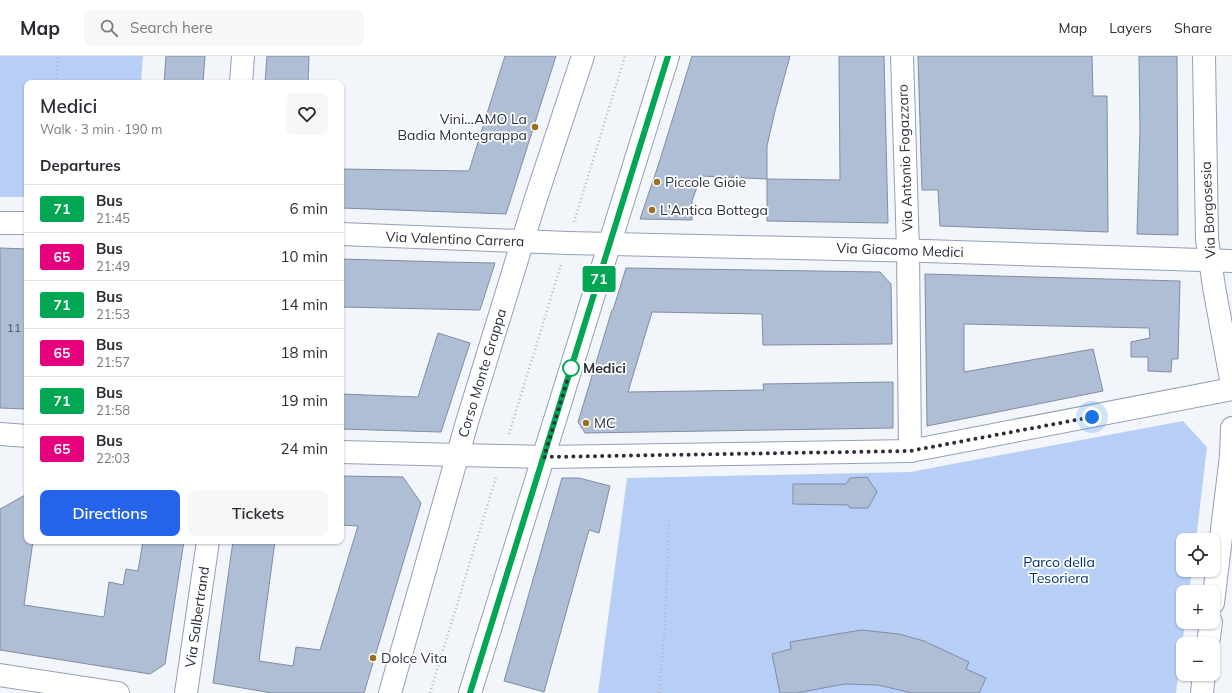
<!DOCTYPE html>
<meta charset="utf-8">
<style>
:root{--surface:#fff;--page:#f7f7f7;--text:#2b2b33;--muted:#7c7c81;--line:#e1e1e2;--accent:#2563eb}
body{margin:0;font-family:Mulish,sans-serif;background:var(--page);color:var(--text);height:100vh;display:flex;flex-direction:column;font-size:15px;white-space:nowrap}
*{box-sizing:border-box;margin:0}
p{font-size:13px;color:var(--muted)}
.icon{flex:none;width:22px;height:22px;fill:none;stroke:currentColor;stroke-width:2;stroke-linecap:round;stroke-linejoin:round}
.map{position:relative;flex:1;overflow:hidden}
.side{position:absolute;left:24px;top:24px;width:320px;height:464px;display:flex;flex-direction:column;background:var(--surface);border-radius:8px;box-shadow:0 1px 3px #0004}
.side>*{flex:none}
.badge{padding:0 8px;border-radius:3px;font-size:14px;line-height:26px}
.controls{position:absolute;left:1176px;top:477px;display:grid;gap:8px}
.controls a{display:grid;place-items:center;width:44px;height:44px;border-radius:8px;background:var(--surface);box-shadow:0 1px 3px #0004;font-size:20px}
.you{position:absolute;width:20px;height:20px;margin:-10px;border:3px solid #fff;border-radius:50%;background:#1a73e8;box-shadow:0 0 0 6px #1a73e833}
.map>.badge{position:absolute;translate:-50% -50%;box-shadow:0 0 0 2px #fff}
h2{padding:0 16px;font-size:15px;line-height:36px}
.round{display:grid;place-items:center;flex:none;width:42px;height:42px;border-radius:8px;background:var(--page)}
.overview{display:flex;align-items:center;justify-content:space-between;height:68px;padding:0 16px}
h1{font-size:19px;font-weight:600;line-height:30px}
.cta{display:flex;gap:8px;margin-top:auto;padding:8px 16px}
.cta a{flex:1;height:46px;border-radius:8px;background:var(--accent);color:#fff;font-size:16px;font-weight:600;line-height:46px;text-align:center}
.cta a+a{background:var(--page);color:var(--text)}
ul{padding:0;list-style:none}
li{display:flex;align-items:center;gap:12px;height:48px;padding:0 16px;border-top:1px solid var(--line)}
li div{flex:1}
li b{display:block;font-size:15px}
li em{font-style:normal}
li .badge{min-width:44px;font-weight:700;text-align:center}
header{display:flex;align-items:center;gap:24px;box-sizing:border-box;height:56px;padding:0 20px;background:var(--surface);border-bottom:1px solid var(--line)}
header strong{font-size:19px}
nav{display:flex;gap:22px;margin-inline-start:auto;font-size:14px}
.search{width:280px;height:36px;background:var(--page);display:flex;align-items:center;gap:10px;box-sizing:border-box;padding:0 14px;border-radius:8px;color:var(--muted);font-size:15px}
.map>svg:first-child{display:block}
.green{fill:#b7cff6}
.building{fill:#aebed5;stroke:#7f8da4}
.lines{fill:none;stroke-linecap:round;stroke-linejoin:round}
.minor-casing{stroke:#92a0b7;stroke-width:24}
.path{stroke:#b4b8be;stroke-width:2.5;stroke-dasharray:1 3;stroke-linecap:butt}
.minor{stroke:#fff;stroke-width:22}
.line-casing{stroke:#fff;stroke-width:9}
.line{stroke:#00a651;stroke-width:6}
.walk{stroke:#2b313b;stroke-width:4;stroke-dasharray:0 7.2}
.poi-dot{fill:#9a701e;stroke:#fff;stroke-width:1.5}
.stop-dot{fill:#fff;stroke:#00a651;stroke-width:2}
.labels{text-anchor:middle;stroke-width:3.5;stroke-linejoin:round;paint-order:stroke}
.number-label{font-size:12px;fill:#4c5462}
.poi-label{font-size:14px;fill:#2b313b;stroke:#fff;text-anchor:start}
.street-label{font-size:14px;fill:#2b313b;stroke:#fff}
.stop-label{font-size:14px;font-weight:bold;fill:#2b313b;stroke:#fff;text-anchor:start}
.park-label{font-size:14px;fill:#002f78;stroke:#fff}
</style>
<header>
<strong>Map</strong>
<div class="search"><svg class="icon" aria-label="search" viewBox="0 0 24 24"><circle cx="10" cy="10" r="6"/><path d="M15 15l6 6"/></svg>Search here</div>
<nav><a>Map</a><a>Layers</a><a>Share</a></nav>
</header>
<div class="map">
<svg width="1232" height="637" viewBox="0 0 1232 637">
<rect width="100%" height="100%" fill="#f2f5fa"/>
<g class="green">
<path d="M0 0H143L141 27H27V141H0Z"/>
<path d="M1183 365 1207 391 1196 484H1183V514H1192L1189 536H1183V566H1185L1176 637H598L627 422 910 416Z"/>
</g>
<g class="building">
<path d="M166 0H205L203 27H164Z"/>
<path d="M267 0H309L308 27H265Z"/>
<path d="M505 0H556L506 158 341 152V113L469 115Z"/>
<path d="M692 0H790L775 55 767 90V123L701 120 692 145V164L640 163 659 107Z"/>
<path d="M839 0H884L888 167 767 165V123L840 124Z"/>
<path d="M918 0H1092L1093 40H1107L1108 176 940 170 938 134H922Z"/>
<path d="M1139 0H1177L1178 179 1137 178 1140 74Z"/>
<path d="M0 192 27 193V353L0 352Z"/>
<path d="M341 203 445 206 495 207 480 254 341 251Z"/>
<path d="M626 212 880 216 891 228 892 288 763 289 762 258 652 256 628 336 764 334 763 328 893 326V372L585 377 578 366 612 254H613Z"/>
<path d="M925 218 1180 225 1178 303H1172L1171 316 1148 315V301H1131V286L1150 282 1149 272 964 268V316L1093 293 1103 335 927 370Z"/>
<path d="M438 277 470 287 441 376 341 373V338L418 341Z"/>
<path d="M341 420 403 421 421 447 364 637H272L213 627 233 485H275L259 605 293 610 296 591 320 594 358 470 341 469Z"/>
<path d="M867 421 877 436 868 452H850L848 449 793 448V428H846L850 422Z"/>
<path d="M562 422H579L610 430 599 477 589 474 544 636 504 625Z"/>
<path d="M27 438V485H33L24 549 104 561 109 526 123 529 126 513 138 515 143 485H184L165 608 150 618 0 594V453Z"/>
<path d="M861 574 899 578 924 585 969 606 966 613 986 622 979 637H912L878 629 845 628 796 637H780L772 598 791 593 790 586Z"/>
</g>
<g class="lines">
<g class="minor-casing">
<g id="minor">
<path d="M902 0 908 194 910 395"/>
<path d="M1204 0 1207 183 1214 231 1232 329"/>
<path d="M241 27 243 0"/>
<path d="M0 167H27"/>
<path d="M341 178 568 187 925 195 1232 205"/>
<path d="M0 378 27 380"/>
<path d="M341 396 544 401 910 395 1232 333"/>
<path d="M1213 547 1231 400 1232 372"/>
<path d="M1208 588 1211 566"/>
<path d="M0 619 118 637"/>
<path d="M186 637 208 485"/>
<path d="M390 637 467 366 535 145 583 0"/>
<path d="M470 637 668 0"/>
<path d="M1202 637 1204 618"/>
</g>
</g>
<g class="path">
<path d="M57 27 58 0"/>
<path d="M574 166 625 0"/>
<path d="M509 378 561 209"/>
<path d="M430 637 496 421"/>
<path d="M659 637 665 568 669 463"/>
</g>
<use href="#minor" class="minor"/>
</g>
<g class="lines">
<g class="line-casing">
<path id="line" d="M470 637 668 0"/>
</g>
<use href="#line" class="line"/>
<path class="walk" d="M571 312 544 401 910 395 1092 361"/>
</g>
<g class="poi-dot">
<circle cx="535" cy="71" r="4"/>
<circle cx="657" cy="126" r="4"/>
<circle cx="652" cy="154" r="4"/>
<circle cx="586" cy="367" r="4"/>
<circle cx="373" cy="602" r="4"/>
</g>
<circle class="stop-dot" cx="571" cy="312" r="8"/>
<g class="labels">
<g class="number-label">
<text x="14" y="276">11</text>
</g>
<g class="poi-label">
<text x="527" y="68" text-anchor="end">Vini...AMO La<tspan x="527" dy="16">Badia Montegrappa</tspan></text>
<text x="665" y="131">Piccole Gioie</text>
<text x="660" y="159">L'Antica Bottega</text>
<text x="594" y="372">MC</text>
<text x="381" y="607">Dolce Vita</text>
</g>
<g class="street-label">
<text transform="translate(905 102) rotate(-92)" y="5">Via Antonio Fogazzaro</text>
<text transform="translate(1208 154) rotate(-93)" y="5">Via Borgosesia</text>
<text transform="translate(455 183) rotate(2)" y="5">Via Valentino Carrera</text>
<text transform="translate(900 194) rotate(2)" y="5">Via Giacomo Medici</text>
<text transform="translate(482 317) rotate(-73)" y="5">Corso Monte Grappa</text>
<text transform="translate(197 561) rotate(-82)" y="5">Via Salbertrand</text>
</g>
<g class="stop-label">
<text x="583" y="317">Medici</text>
</g>
<g class="park-label">
<text x="1059" y="511">Parco della<tspan x="1059" dy="16">Tesoriera</tspan></text>
</g>
</g>
</svg>
<div class="controls">
<a><svg class="icon" aria-label="locate" viewBox="0 0 24 24"><circle cx="12" cy="12" r="6"/><path d="M12 2v4M12 18v4M2 12h4M18 12h4"/></svg></a>
<a>+</a>
<a>−</a>
</div>
<div class="you" style="left:1092px;top:361px"></div>
<b class="badge" style="left:599px;top:223px;background:#00a651;color:#fff">71</b>
<section class="side">
<div class="overview"><div><h1>Medici</h1><p>Walk · 3 min · 190 m</p></div><a class="round"><svg class="icon" aria-label="heart" viewBox="0 0 24 24"><path d="M12 20l-8-8c-3-5 5-10 8-4 3-6 11-1 8 4z"/></svg></a></div>
<h2>Departures</h2>
<ul>
<li><span class="badge" style="background:#00a651;color:#fff">71</span><div><b>Bus</b><p>21:45</p></div><em>6 min</em></li>
<li><span class="badge" style="background:#e6007e;color:#fff">65</span><div><b>Bus</b><p>21:49</p></div><em>10 min</em></li>
<li><span class="badge" style="background:#00a651;color:#fff">71</span><div><b>Bus</b><p>21:53</p></div><em>14 min</em></li>
<li><span class="badge" style="background:#e6007e;color:#fff">65</span><div><b>Bus</b><p>21:57</p></div><em>18 min</em></li>
<li><span class="badge" style="background:#00a651;color:#fff">71</span><div><b>Bus</b><p>21:58</p></div><em>19 min</em></li>
<li><span class="badge" style="background:#e6007e;color:#fff">65</span><div><b>Bus</b><p>22:03</p></div><em>24 min</em></li>
</ul>
<div class="cta"><a>Directions</a><a>Tickets</a></div>
</section>
</div>
